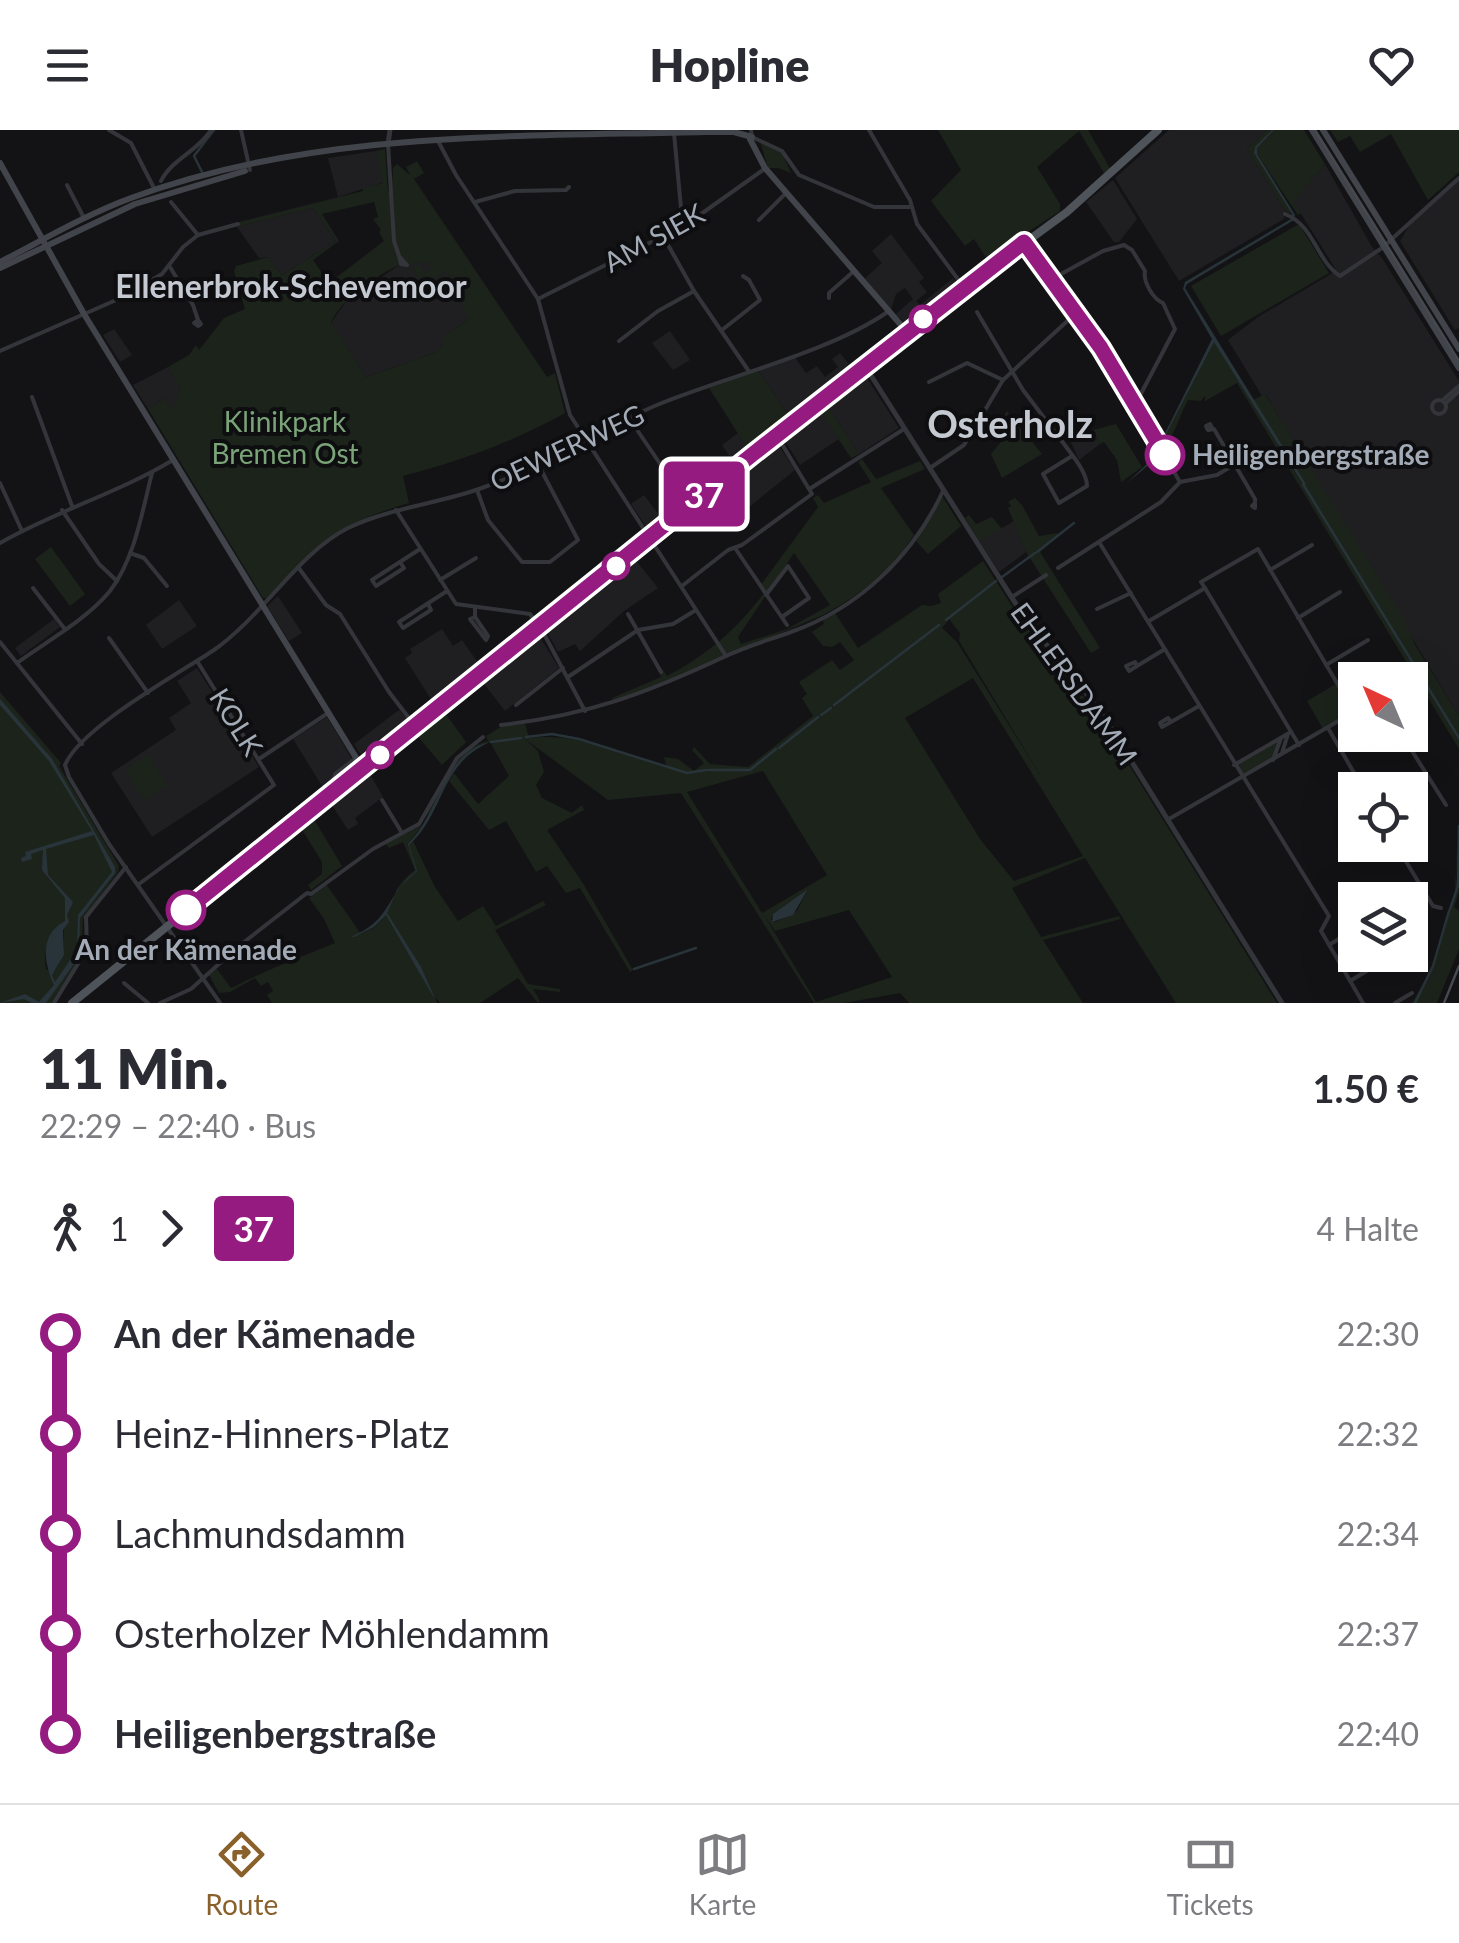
<!DOCTYPE html>
<html lang="de">
<meta charset="utf-8">
<style>
:root{--surface:#fff;--page:#f2f2f3;--text:#2b2b33;--muted:#7c7c81;--line:#e1e1e2;--accent:#8a602b}
body{margin:0;font-family:Lato,sans-serif;background:var(--page);color:var(--text);height:100vh;display:flex;flex-direction:column;font-size:38px;white-space:nowrap}
*{box-sizing:border-box;margin:0}
p{font-size:32px;color:var(--muted)}
.icon{flex:none;width:55px;height:55px;fill:none;stroke:currentColor;stroke-width:2;stroke-linecap:round;stroke-linejoin:round}
.map{position:relative;height:873px;overflow:hidden}
.side{display:flex;flex-direction:column;background:var(--surface);flex:1}
.side>*{flex:none}
.badge{padding:0 20px;border-radius:8px;font-size:35px;line-height:65px}
.needle{width:65px;rotate:316deg}
.controls{position:absolute;left:1338px;top:532px;display:grid;gap:20px}
.controls a{display:grid;place-items:center;width:90px;height:90px;border-radius:0px;background:var(--surface);box-shadow:0 10px 40px #0002;font-size:50px}
.map>.badge{position:absolute;translate:-50% -50%;box-shadow:0 0 0 5px #fff}
.legs{display:flex;align-items:center;gap:15px;height:110px;padding:0 40px;font-size:32px}
.legs p{margin-inline-start:auto}
.head{display:flex;align-items:center;justify-content:space-between;height:170px;padding:0 40px}
h1{font-size:55px;font-weight:800;line-height:75px}
ul{padding:0 40px;list-style:none}
li{display:flex;align-items:center;gap:35px;height:100px;font-size:38px}
li i{display:grid;place-items:center;width:15px;height:100%;margin:0 12px;background:currentColor}
li i::after{content:'';width:25px;height:25px;margin:-12px;border:8px solid;border-radius:50%;background:var(--surface)}
li p{margin-inline-start:auto}
li:first-child i{background:linear-gradient(#0000 50%,currentColor 0)}
li:last-child i{background:linear-gradient(currentColor 50%,#0000 0)}
header{display:flex;justify-content:space-between;align-items:center;height:130px;padding:0 40px;background:var(--surface);font-size:45px;font-weight:800}
.tabs{display:flex;justify-content:space-around;align-items:center;height:140px;border-top:2px solid var(--line);background:var(--surface);font-size:28px;color:var(--muted)}
.tabs a{display:grid;justify-items:center;gap:5px}
.tabs .active{color:var(--accent)}
.map>svg:first-child{display:block}
.built{fill:#1f1f22}
.green{fill:#1b231b;fill-rule:evenodd}
.water{fill:#28343a;fill-rule:evenodd}
.lines{fill:none;stroke-linecap:round;stroke-linejoin:round}
.stream{stroke:#28343a;stroke-width:2.5}
.minor{stroke:#34353a;stroke-width:4}
.tertiary{stroke:#34353a;stroke-width:5}
.secondary{stroke:#41444a;stroke-width:6}
.primary{stroke:#4f535a;stroke-width:8}
.tram{stroke:#46494f;stroke-width:2.5}
.line-1-casing{stroke:#fff;stroke-width:22}
.line-1{stroke:#951b81;stroke-width:15}
.stop-1-dot{fill:#fff;stroke:#951b81;stroke-width:5}
.labels{text-anchor:middle;stroke-width:8;stroke-linejoin:round;paint-order:stroke}
.street-label{font-size:28px;fill:#a3abb7;stroke:#0e0e10}
.park-label{font-size:28px;fill:#7aa478;stroke:#0e0e10}
.stop-label{font-size:28px;font-weight:bold;fill:#a3abb7;stroke:#0e0e10;text-anchor:start}
.quarter-label{font-size:32px;font-weight:bold;fill:#c5cad2;stroke:#0e0e10}
.district-label{font-size:38px;font-weight:bold;fill:#c5cad2;stroke:#0e0e10}
</style>
<header><svg class="icon" aria-label="menu" viewBox="0 0 24 24"><path d="M4 6h16M4 12h16M4 18h16"/></svg>Hopline<svg class="icon" aria-label="heart" viewBox="0 0 24 24"><path d="M12 20l-8-8c-3-5 5-10 8-4 3-6 11-1 8 4z"/></svg></header>
<div class="map">
<svg width="1459" height="873" viewBox="0 0 1459 873">
<rect width="100%" height="100%" fill="#131315"/>
<g class="built">
<path d="M1169 0H1266L1247 19 1286 82 1284 89 1179 151 1115 48Z"/>
<path d="M376 21 384 52 338 67 328 28Z"/>
<path d="M1325 34 1372 117 1382 128 1459 251V586L1266 265 1262 266 1228 210 1258 187 1331 144 1335 138 1293 71Z"/>
<path d="M1459 48V198L1455 200 1400 111 1412 91Z"/>
<path d="M1113 50 1137 89 1119 112H1114L1086 72Z"/>
<path d="M313 78 336 111 282 145 268 127 259 128 237 97Z"/>
<path d="M891 104 924 148 919 152 927 162 916 171 920 175 953 148 957 154 906 194 896 184 913 169 905 158 896 164 891 179 864 149 882 133 872 121Z"/>
<path d="M420 127 447 140 466 170 470 189 443 206V215L437 222 366 247 331 193 347 170 398 136Z"/>
<path d="M114 199 132 225 120 232 103 205Z"/>
<path d="M670 201 690 230 673 240 652 213Z"/>
<path d="M840 223 852 238 790 288 758 240 794 226 806 243 817 236 825 247 838 237 832 229Z"/>
<path d="M168 237 180 259 176 277 172 281 164 268 148 279 133 255Z"/>
<path d="M865 245 899 298 859 324 825 272 859 246Z"/>
<path d="M817 277 839 309 800 335 782 306Z"/>
<path d="M738 303 749 321 734 333 722 315Z"/>
<path d="M1094 303 1100 314 1079 330 1069 308Z"/>
<path d="M774 313H777L795 340 728 394 714 376 735 360 729 349Z"/>
<path d="M644 365 663 390 652 399 645 395 631 374Z"/>
<path d="M1014 391 1026 422 999 442 979 411Z"/>
<path d="M633 427 658 458 624 481 580 521 575 514 558 522 545 498Z"/>
<path d="M278 466 302 503 289 511 267 476Z"/>
<path d="M179 470 197 496 162 519 146 495Z"/>
<path d="M54 489 60 497 21 526 15 518Z"/>
<path d="M442 499 453 516 462 510 481 537 434 574 405 528 412 523 410 519Z"/>
<path d="M541 509 559 538 505 581 484 554Z"/>
<path d="M197 538 259 637 152 707 111 643 176 600 169 588 191 573 177 551Z"/>
<path d="M399 580 410 593 363 628 354 614Z"/>
<path d="M327 587 358 639 327 664 293 609Z"/>
<path d="M369 642 383 667 355 688 358 694 348 700 330 672Z"/>
</g>
<g class="green">
<path d="M938 0H1088L1110 38 1104 43 1079 1 1037 37 1060 74V81L987 129 974 109 965 116 931 71 961 40Z"/>
<path d="M1266 0H1272L1254 20 1292 84 1286 82 1247 19Z"/>
<path d="M1274 0H1304L1325 34 1294 71 1301 83 1298 85 1257 24V18Z"/>
<path d="M1330 0H1459V42L1428 70 1391 4 1360 22 1350 6 1338 12Z"/>
<path d="M760 11 782 23 791 43 778 38H768Z"/>
<path d="M385 19 388 61H392L393 38 397 34 410 45 406 37 417 31 424 43 414 49 547 247 555 243 565 283C513 312 461 331 403 346L409 373C334 395 319 414 267 468H263L148 279 164 268 173 280 180 259 168 237 189 225 196 215 199 220 224 188 245 179 234 141 236 136 268 127 282 145 336 111 313 78 237 97 235 93 363 61V58L383 53 376 21ZM374 72 378 87 373 89 381 100 379 102 384 111 329 153 313 130 339 111 322 84ZM427 131 431 139 425 143 421 136H412L423 154 447 141 466 170 460 174 470 189 443 206V215L437 222 366 247 331 192C343 168 373 148 397 136 407 132 415 136 427 131Z"/>
<path d="M1299 94 1329 143 1221 206 1191 156Z"/>
<path d="M1214 211 1303 355 1306 354 1253 270 1265 264 1406 492 1414 513 1459 586V619L1237 253 1205 271V266L1201 271 1188 270C1179 286 1176 304 1163 317L1161 313Z"/>
<path d="M758 240 790 288 749 321 709 258Z"/>
<path d="M825 272 859 324 851 328 817 277Z"/>
<path d="M1007 281 1042 324 1002 348 991 324 1004 308 995 300Z"/>
<path d="M1116 294 1142 337 1121 352 1117 330 1104 312 1100 314 1093 300Z"/>
<path d="M862 329 876 349 920 331 925 339 881 358 914 405C892 440 859 466 823 485L614 573 612 568 661 547 659 542 663 540 667 546C707 525 737 499 764 463L760 456 818 377 813 368 818 365 824 373 871 352 858 332ZM794 423 830 475 787 499 741 514 738 507Z"/>
<path d="M942 366 961 396 928 424 916 411Z"/>
<path d="M1015 368 1022 375 1039 406 1057 403 1059 406 1040 422 1100 518 1091 523 1026 422 1008 378 1011 376 1008 372Z"/>
<path d="M969 385 976 394 992 387 1002 399 979 411 965 388Z"/>
<path d="M51 417 85 464 70 476 35 429Z"/>
<path d="M983 431 1021 490 1096 582 1277 873H1176L1085 728 1012 758 1041 807 1119 786 1121 789 1043 810 1083 873H909L900 863 844 873H814L681 663 608 670 525 609 538 621 544 642 536 655 542 668 572 683 582 675 584 680 547 700 584 755 633 840 630 842 580 758 566 763 547 736 536 742 506 691 489 700 449 651 454 643 478 674 509 646 490 612C451 625 446 664 424 689 440 659 453 620 488 611L486 606 502 596 525 594 529 608C577 602 622 623 667 638L664 627 678 629 694 641 704 633 692 620 694 617 710 634 748 637 813 586 802 568 807 564 799 552 832 530 840 540 854 530 840 512 832 517 823 516 812 502 824 494 823 490 835 483 858 518 922 475 931 476 941 473 938 464ZM949 489 960 503 959 511 1045 653 957 512 942 498ZM973 548 1083 726 1014 751 980 709 905 588ZM763 641 827 745 762 783 687 662ZM808 759 797 781 776 792 771 790 773 784ZM849 780 892 847 816 872 764 785 775 801Z"/>
<path d="M1336 554 1352 582 1323 599 1307 571Z"/>
<path d="M0 562 61 633 59 636 119 736 118 742 83 789 82 827 52 873H0ZM56 797H64V825L54 842 46 839C43 821 48 813 56 797Z"/>
<path d="M443 580 466 612 442 635 415 603Z"/>
<path d="M1278 611 1272 629 1242 644 1239 634Z"/>
<path d="M148 625 167 655 144 670 125 639Z"/>
<path d="M1459 670 1456 749 1459 762 1454 777 1459 781V819L1437 873H1412L1433 836 1455 761Z"/>
<path d="M312 686 342 736 311 760 308 755 322 744V732L300 696Z"/>
<path d="M422 695 409 714 413 711 435 757 458 791 483 776 496 796 543 771 546 775 495 800 528 854 560 859V862L533 859 540 871 538 873 518 848 480 873H440L434 866 437 873H272L267 865 273 861 268 852 261 856 255 848 230 862 219 863 209 845 217 839 231 858C268 839 299 828 335 813L324 789 309 768 326 754 361 804 375 797 386 785 427 854 386 783C395 765 397 753 415 740L403 712 389 718 386 714Z"/>
</g>
<g class="water">
<path d="M1272 0H1274L1257 18V24L1295 85 1294 90 1187 154 1185 158 1306 354 1304 356 1214 212 1151 333 1127 353 1152 329 1212 209 1183 159 1185 152 1291 89 1292 84 1254 23 1255 17Z"/>
<path d="M0 569 52 629 115 737V743L80 788 79 827 46 873H32L24 869 0 873 25 864 39 872 54 855C43 831 40 804 65 791V768L42 740 43 720 31 724 32 729 22 732 21 728 26 726 25 722 92 701 49 631 0 575ZM94 705 112 742 78 785 77 820 55 852 52 845 64 825 63 800 69 792 67 785 73 772 48 745 46 719Z"/>
<path d="M490 612C439 634 445 683 409 715L417 741 397 760 387 783 421 837 437 873 386 785 374 797 354 807H351C393 789 384 767 416 741L408 714C439 684 443 622 490 612Z"/>
<path d="M808 759 793 785 772 792 773 784Z"/>
</g>
<g class="lines">
<g class="stream">
<path d="M202 42 194 26 214 0"/>
<path d="M1303 354 1459 608"/>
<path d="M1037 422 1074 393"/>
<path d="M1002 447 1035 423"/>
<path d="M946 490 996 451"/>
<path d="M834 575 939 495"/>
<path d="M821 585 831 578"/>
<path d="M526 607 552 604 579 609 687 643 706 640"/>
<path d="M491 612 521 608"/>
<path d="M779 618 818 587"/>
<path d="M708 640H750L776 619"/>
<path d="M1450 779 1458 756 1459 696"/>
<path d="M634 839 696 818"/>
<path d="M1415 873 1433 836 1449 781"/>
</g>
<g class="minor">
<path d="M109 0 131 13 155 60"/>
<path d="M241 0 250 40"/>
<path d="M751 0 752 7 782 21 799 45 874 77H910"/>
<path d="M869 0 910 70 917 94 963 156"/>
<path d="M674 3 682 89 687 94"/>
<path d="M438 11 456 45 538 169 570 285 726 526"/>
<path d="M388 14 394 111 399 126 407 135 401 134 399 126"/>
<path d="M161 51C171 30 198 21 211 0"/>
<path d="M67 55 84 88"/>
<path d="M171 72 198 105"/>
<path d="M475 72 515 61 566 60 569 57"/>
<path d="M1285 84C1315 96 1315 129 1340 146L1382 118 1459 48"/>
<path d="M759 90 786 63"/>
<path d="M663 106 694 161 748 240"/>
<path d="M1027 115 1101 218 1180 352"/>
<path d="M170 137 193 175 198 190"/>
<path d="M1052 149 1103 121 1124 115 1132 120 1145 141C1143 152 1153 169 1163 173L1175 199 1135 275"/>
<path d="M829 168V163L854 141"/>
<path d="M538 169 687 94 763 40"/>
<path d="M977 182 1023 260 1064 314C1072 325 1087 342 1087 356L1059 373 1043 344 1072 326"/>
<path d="M198 190 201 194 198 196 194 193Z"/>
<path d="M722 200 760 170 749 150 743 146"/>
<path d="M619 211 658 181 694 161"/>
<path d="M0 221 123 167 162 144 183 117 198 105 238 94"/>
<path d="M929 252 967 233 1003 250"/>
<path d="M32 267 72 376"/>
<path d="M1444 269 1459 256"/>
<circle cx="1439" cy="277" r="7"/>
<path d="M1446 273 1459 261"/>
<path d="M629 288 667 344 679 347"/>
<path d="M1212 298 1210 294 1206 296 1208 300 1214 299 1255 369V378L1252 376 1255 373"/>
<path d="M930 338 964 315 1003 250 1075 184"/>
<path d="M0 353 22 401"/>
<path d="M811 358 904 299"/>
<path d="M477 360 488 390 522 432H550L578 410 539 336"/>
<path d="M62 380 99 434 117 451"/>
<path d="M396 380 456 474 530 484 543 502 585 581"/>
<path d="M1099 412 1329 786 1321 801 1363 873"/>
<path d="M0 413C56 381 118 363 173 330"/>
<path d="M735 418 787 495"/>
<path d="M130 423 144 428 167 456"/>
<path d="M400 432 404 438 376 456 372 450 420 419"/>
<path d="M298 437 326 475 340 484 389 562 415 596"/>
<path d="M1058 438 1161 372 1180 352 1217 345 1235 334"/>
<path d="M1270 440 1312 415"/>
<path d="M440 450 476 428"/>
<path d="M682 456 728 420 742 415 812 364 777 306"/>
<path d="M33 458 64 498"/>
<path d="M1205 458 1299 615"/>
<path d="M766 465 788 436 809 468 782 487"/>
<path d="M1012 467 1046 445"/>
<path d="M428 474 431 480 403 498 399 492 447 461"/>
<path d="M1097 479 1131 463"/>
<path d="M628 484 661 542"/>
<path d="M475 487 488 506 486 510 470 489 475 487V477"/>
<path d="M1298 488 1340 462"/>
<path d="M1149 491 1205 458 1201 452 1258 419 1354 582"/>
<path d="M109 508 148 563"/>
<path d="M0 512 82 614"/>
<path d="M17 533C47 511 86 490 110 461 135 428 142 382 152 343"/>
<path d="M1326 535 1368 510"/>
<path d="M1137 536 1129 541 1126 536 1135 532 1137 536 1165 519"/>
<path d="M568 547 638 500 673 494 696 480"/>
<path d="M516 575 563 538"/>
<path d="M1171 592 1162 597 1160 593 1168 588 1171 592 1199 576"/>
<path d="M501 595C589 585 647 563 726 526 747 516 769 510 791 502 859 478 913 426 943 361"/>
<path d="M1328 598 1364 660"/>
<path d="M1402 605 1446 675"/>
<path d="M1282 623 1288 604"/>
<path d="M259 629 328 583"/>
<path d="M1273 630 1281 608"/>
<path d="M1234 635 1291 602"/>
<path d="M337 657 333 651 335 644 356 628"/>
<path d="M382 670 402 703"/>
<path d="M1169 689 1354 582"/>
<path d="M1396 715 1433 776 1441 778"/>
<path d="M139 754 274 655 197 531"/>
<path d="M1329 815 1355 799"/>
<path d="M1350 851 1390 827"/>
<path d="M124 853 148 873"/>
<path d="M54 873 87 819 86 787 126 737"/>
<path d="M160 873 191 859 239 816 307 763 311 764 373 719 419 694 457 628 483 607"/>
<path d="M220 873 109 714 69 647 65 635C80 598 178 544 214 520 264 485 297 424 348 398 390 378 436 374 479 359 542 338 596 301 657 275 727 246 829 223 889 181"/>
<path d="M1395 873 1412 863"/>
</g>
<g class="tertiary">
<path d="M388 14 390 0"/>
<path d="M865 236 1028 493 1075 548 1105 589 1282 873"/>
</g>
<g class="secondary">
<path d="M1312 0 1459 238"/>
<path d="M1323 0 1459 219"/>
<path d="M750 9 765 38 907 202"/>
<path d="M0 33 84 184 363 639"/>
<path d="M0 132C43 110 85 85 131 68 314 0 513 7 705 2H734L752 7"/>
<path d="M0 138 135 74 245 41"/>
</g>
<path class="primary" d="M72 873 931 182 1067 82 1158 0"/>
<g class="tram">
<path d="M1315 0 1459 231"/>
<path d="M1444 873 1459 836"/>
</g>
</g>
<g class="lines">
<g class="line-1-casing">
<path id="line-1" d="M186 780 753 324 1024 112 1101 218 1165 325"/>
</g>
<use href="#line-1" class="line-1"/>
</g>
<g class="stop-1-dot">
<circle cx="923" cy="189" r="12"/>
<circle cx="1165" cy="325" r="18"/>
<circle cx="616" cy="436" r="12"/>
<circle cx="380" cy="625" r="12"/>
<circle cx="186" cy="780" r="18"/>
</g>
<g class="labels">
<g class="street-label">
<text transform="translate(654 108) rotate(-29)" y="10">AM SIEK</text>
<text transform="translate(567 318) rotate(-25)" y="10">OEWERWEG</text>
<text transform="translate(1074 554) rotate(54)" y="10">EHLERSDAMM</text>
<text transform="translate(236 592) rotate(58)" y="10">KOLK</text>
</g>
<g class="park-label">
<text x="285" y="302">Klinikpark<tspan x="285" dy="32">Bremen Ost</tspan></text>
</g>
<g class="stop-label">
<text x="1192" y="335">Heiligenbergstraße</text>
<text x="186" y="830" text-anchor="middle">An der Kämenade</text>
</g>
<g class="quarter-label">
<text x="291" y="168">Ellenerbrok-Schevemoor</text>
</g>
<g class="district-label">
<text x="1010" y="308">Osterholz</text>
</g>
</g>
</svg>
<div class="controls">
<a><svg class="needle" viewBox="-14 -14 28 28"><path d="M0-13l5 13h-10z" fill="#e53935"/><path d="M0 13l5-13h-10z" fill="#7c7c81"/></svg></a>
<a><svg class="icon" aria-label="locate" viewBox="0 0 24 24"><circle cx="12" cy="12" r="6"/><path d="M12 2v4M12 18v4M2 12h4M18 12h4"/></svg></a>
<a><svg class="icon" aria-label="layers" viewBox="0 0 24 24"><path d="M12 4l9 5-9 5-9-5zM3 14l9 5 9-5"/></svg></a>
</div>
<b class="badge" style="left:704px;top:364px;background:#951b81;color:#fff">37</b>
</div>
<section class="side">
<div class="head"><div><h1>11 Min.</h1><p>22:29 – 22:40 · Bus</p></div><b>1.50 €</b></div>
<div class="legs"><svg class="icon" aria-label="walk" viewBox="0 0 24 24"><circle cx="13" cy="4" r="2"/><path d="M13 8l-2 6 4 7M11 14l-3 7M7 12l3-4h3l4 4"/></svg>1<svg class="icon" aria-label="forward" viewBox="0 0 24 24"><path d="M9 5l7 7-7 7"/></svg><b class="badge" style="background:#951b81;color:#fff">37</b><p>4 Halte</p></div>
<ul>
<li><i style="color:#951b81"></i><b>An der Kämenade</b><p>22:30</p></li>
<li><i style="color:#951b81"></i><span>Heinz-Hinners-Platz</span><p>22:32</p></li>
<li><i style="color:#951b81"></i><span>Lachmundsdamm</span><p>22:34</p></li>
<li><i style="color:#951b81"></i><span>Osterholzer Möhlendamm</span><p>22:37</p></li>
<li><i style="color:#951b81"></i><b>Heiligenbergstraße</b><p>22:40</p></li>
</ul>
</section>
<nav class="tabs">
<a class="active"><svg class="icon" aria-label="directions" viewBox="0 0 24 24"><path d="M12 3l9 9-9 9-9-9zM9 14v-3h6M13 9l2 2-2 2"/></svg>Route</a>
<a><svg class="icon" aria-label="map" viewBox="0 0 24 24"><path d="M3 6l6-2 6 2 6-2v14l-6 2-6-2-6 2zM9 4v14M15 6v14"/></svg>Karte</a>
<a><svg class="icon" aria-label="tickets" viewBox="0 0 24 24"><path d="M3 7h18v10H3zM15 7v10"/></svg>Tickets</a>
</nav>
